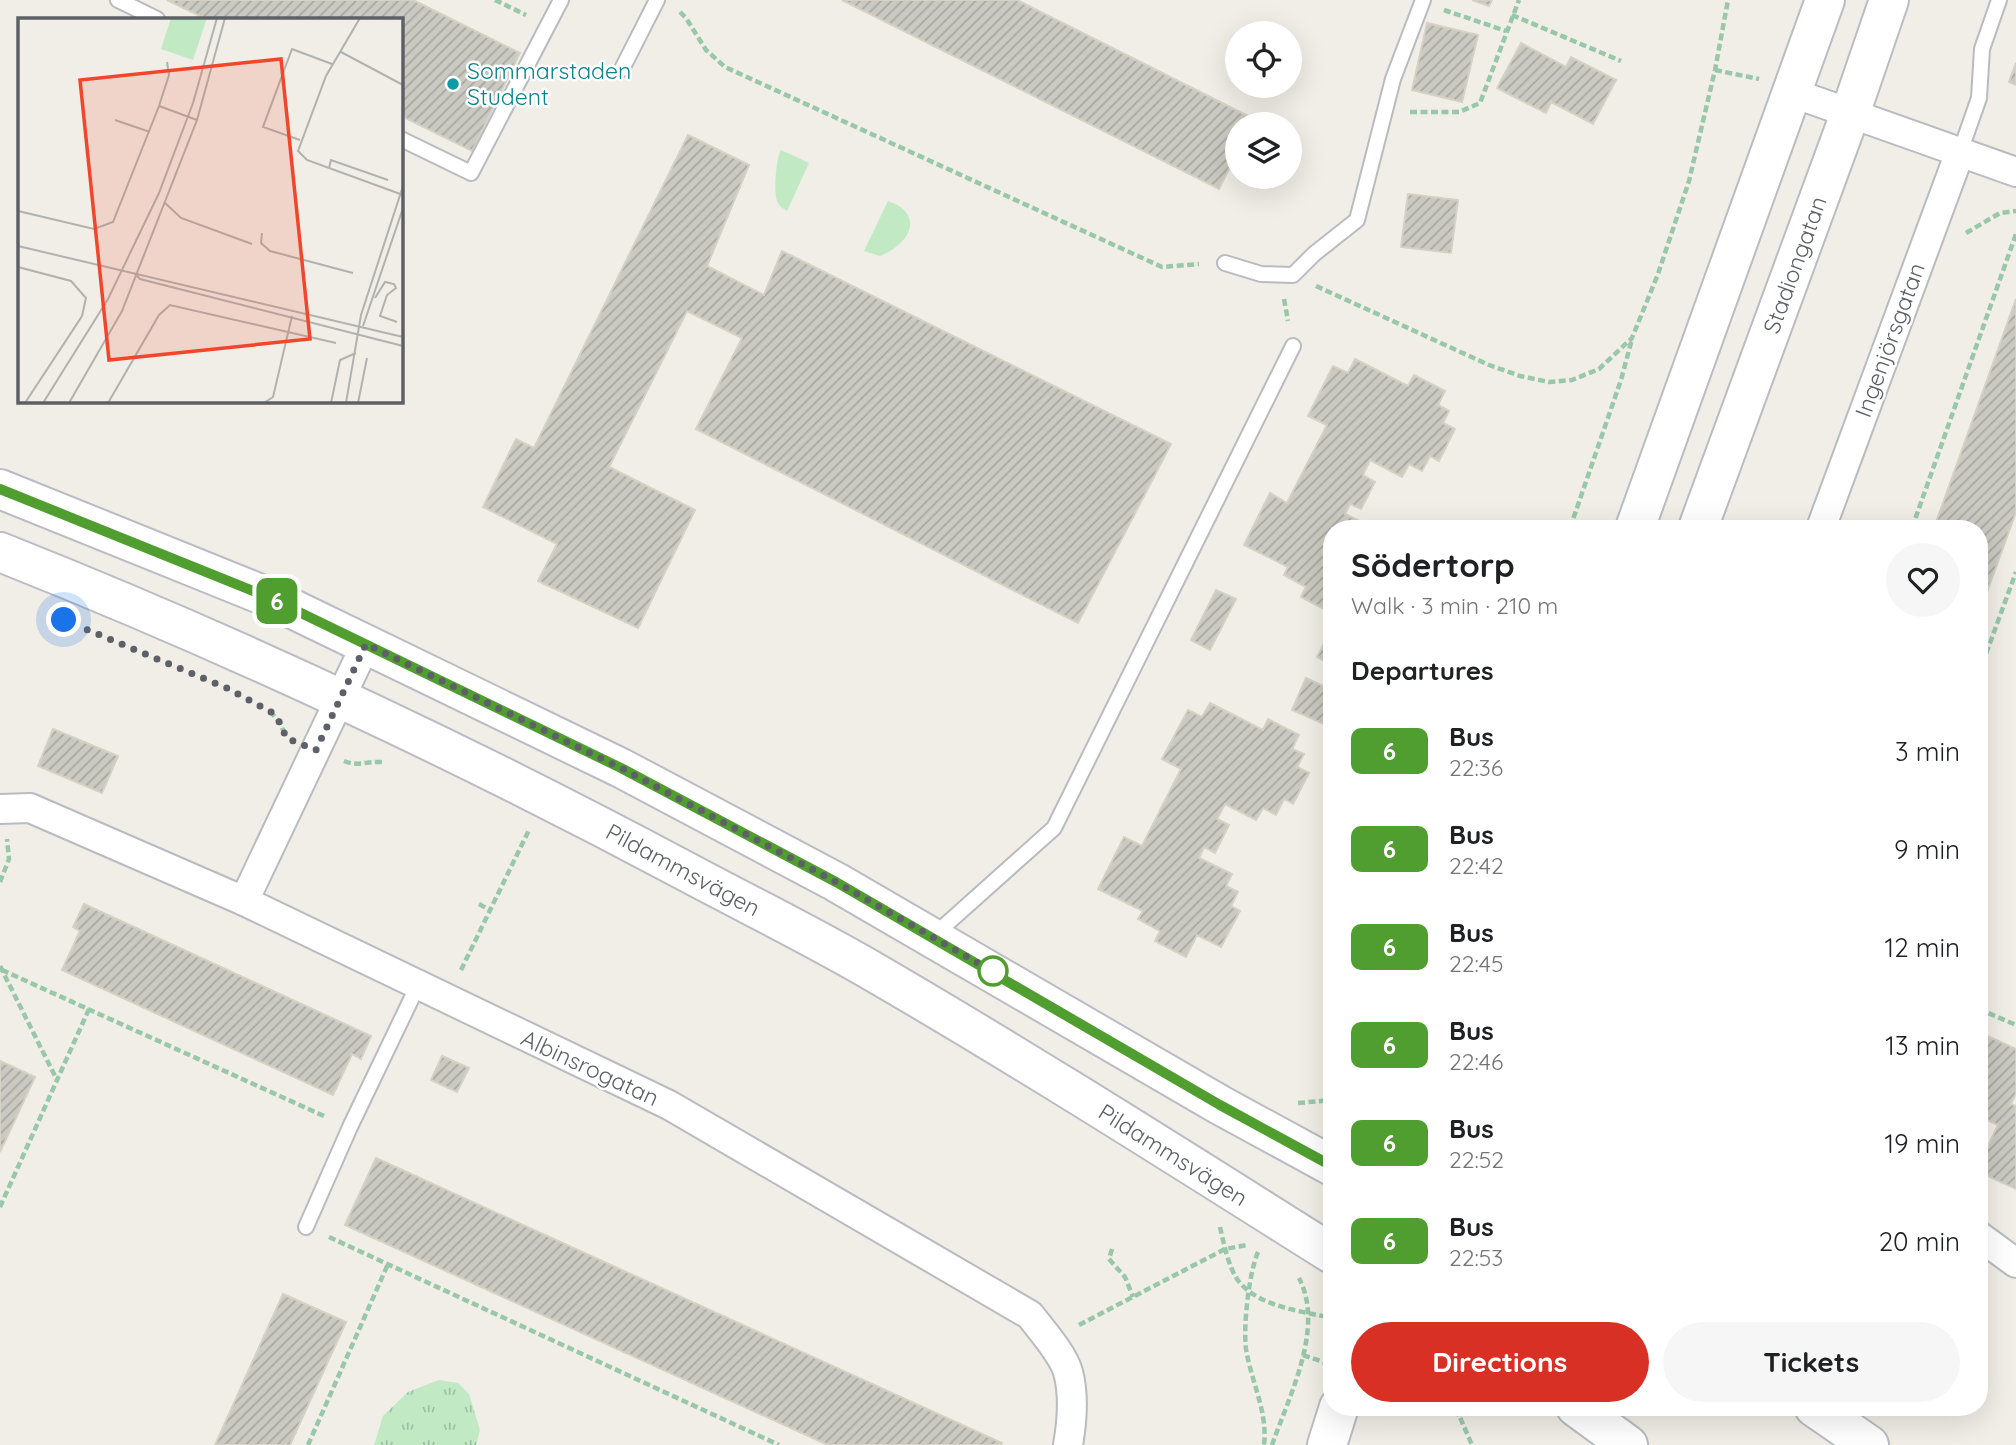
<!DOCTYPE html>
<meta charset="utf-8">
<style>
:root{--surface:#fff;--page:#f6f6f6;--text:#202124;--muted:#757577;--accent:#d93025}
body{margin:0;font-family:Quicksand,sans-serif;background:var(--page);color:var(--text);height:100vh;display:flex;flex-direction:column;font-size:26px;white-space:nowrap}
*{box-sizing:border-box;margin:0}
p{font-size:23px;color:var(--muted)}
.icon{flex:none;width:38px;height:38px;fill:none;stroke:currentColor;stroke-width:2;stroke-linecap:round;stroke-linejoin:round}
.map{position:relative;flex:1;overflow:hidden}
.panel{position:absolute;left:1323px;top:520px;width:665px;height:896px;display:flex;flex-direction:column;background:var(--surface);border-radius:28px;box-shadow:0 7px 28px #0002}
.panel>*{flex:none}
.badge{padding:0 14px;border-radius:10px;font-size:24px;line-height:46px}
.buttons{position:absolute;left:1225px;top:21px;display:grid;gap:14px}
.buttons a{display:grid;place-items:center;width:77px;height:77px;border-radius:50%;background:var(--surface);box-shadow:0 7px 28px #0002;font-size:35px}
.you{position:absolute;width:35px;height:35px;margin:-18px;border:5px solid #fff;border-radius:50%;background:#1a73e8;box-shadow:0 0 0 10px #1a73e833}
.map>.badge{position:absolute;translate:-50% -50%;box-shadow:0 0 0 4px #fff}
h2{padding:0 28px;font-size:26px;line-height:63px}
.round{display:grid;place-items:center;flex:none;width:74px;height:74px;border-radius:37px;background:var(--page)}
.headline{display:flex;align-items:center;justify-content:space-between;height:119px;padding:0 28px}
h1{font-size:33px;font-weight:700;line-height:52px}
.button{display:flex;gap:14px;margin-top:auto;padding:14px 28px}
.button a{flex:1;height:80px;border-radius:42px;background:var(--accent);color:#fff;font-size:28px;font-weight:700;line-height:80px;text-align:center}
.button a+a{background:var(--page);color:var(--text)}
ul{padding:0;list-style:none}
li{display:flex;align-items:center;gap:21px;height:98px;padding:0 28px}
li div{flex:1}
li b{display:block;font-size:26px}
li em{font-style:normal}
li .badge{min-width:77px;font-weight:700;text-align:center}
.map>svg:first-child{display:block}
.green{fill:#c1e9c4}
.park{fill:url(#park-tufts)}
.building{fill:url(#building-hatch);stroke:#d5d1c4;stroke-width:2}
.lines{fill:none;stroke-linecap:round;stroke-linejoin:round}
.lane-casing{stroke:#b8bbc0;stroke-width:18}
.street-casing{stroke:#b8bbc0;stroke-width:32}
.secondary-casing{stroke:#b9bcc2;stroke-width:42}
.path{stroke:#99c7a9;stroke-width:4.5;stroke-dasharray:7 3.5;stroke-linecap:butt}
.lane{stroke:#fff;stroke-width:14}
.street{stroke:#fff;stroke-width:28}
.secondary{stroke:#fff;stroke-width:38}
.line-casing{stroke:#fff;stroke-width:16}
.line{stroke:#509e2f;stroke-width:10}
.walk{stroke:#5d6167;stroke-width:7;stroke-dasharray:0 12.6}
.culture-dot{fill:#0f9aa8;stroke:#fff;stroke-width:2.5}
.stop-dot{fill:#fff;stroke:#509e2f;stroke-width:3.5}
.labels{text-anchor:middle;stroke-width:5;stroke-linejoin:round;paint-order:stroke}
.culture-label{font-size:23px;fill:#0d838f;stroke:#fff;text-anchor:start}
.street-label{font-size:23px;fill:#5d6167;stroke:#fff}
.inset-road{fill:none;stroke:#b1b2af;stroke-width:2}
.view{fill:#f1462b;fill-opacity:0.15;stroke:#f1462b;stroke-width:3.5}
.inset-edge{fill:none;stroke:#5d6167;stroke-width:3.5}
</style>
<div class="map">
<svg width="2016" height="1445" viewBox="0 0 2016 1445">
<defs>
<pattern id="park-tufts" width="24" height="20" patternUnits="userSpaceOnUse" patternTransform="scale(1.75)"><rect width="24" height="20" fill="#c1e9c4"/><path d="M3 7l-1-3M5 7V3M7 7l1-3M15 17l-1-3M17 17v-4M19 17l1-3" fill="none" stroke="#a0c0a3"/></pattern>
<pattern id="building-hatch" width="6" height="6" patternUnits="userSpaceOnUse" patternTransform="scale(1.75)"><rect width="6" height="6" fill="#cbcac2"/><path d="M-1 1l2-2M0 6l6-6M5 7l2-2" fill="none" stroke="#a8a7a1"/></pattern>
</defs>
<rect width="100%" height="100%" fill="#f0eee6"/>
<g class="green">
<path d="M781 150 809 163 787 211C783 208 780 207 778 203 773 194 776 158 781 150Z"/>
<path d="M888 201C892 203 899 205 903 209 923 228 897 250 880 256L864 251Z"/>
</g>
<path class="park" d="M439 1380 458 1383 469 1394 480 1430 476 1445H374L383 1416 408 1392Z"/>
<g class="building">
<path d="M167 0H413L520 53 472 151 401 116V19H206Z"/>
<path d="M842 0H1017L1254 119 1251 124H1237V153L1219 189Z"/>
<path d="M1472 0H1492L1489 6Z"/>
<path d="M1427 23 1478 35 1462 102 1412 90Z"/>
<path d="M1521 43 1566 67 1571 57 1616 80 1593 124 1551 102 1546 113 1497 88Z"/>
<path d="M2016 63V85L2009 82Z"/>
<path d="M688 135 749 165 707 266 764 295 782 251 1171 444 1078 623 696 429 742 338 687 311 609 467 695 510 638 628 538 581 557 544 483 507 516 439 534 448Z"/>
<path d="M1408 194 1458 200 1451 253 1401 247Z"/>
<path d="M2016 299V512L1979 614V528H1934Z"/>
<path d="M1355 359 1408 386 1414 375 1445 391 1438 405 1449 411 1443 423 1455 429 1439 461 1430 456 1422 471 1409 464 1402 477 1370 460 1363 475 1375 482 1361 509 1350 504 1345 514 1374 528H1332V613L1301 597 1306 587 1284 575 1288 567 1244 545 1270 493 1287 503 1327 425 1308 416 1333 366 1348 373Z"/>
<path d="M1216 590 1236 599 1210 650 1191 640Z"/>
<path d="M1331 630H1332V665L1317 657Z"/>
<path d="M1306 678 1332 690V706L1324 724 1292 710Z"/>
<path d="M1210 703 1263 730 1268 719 1299 735 1292 749 1304 754 1297 767 1309 773 1293 804 1284 799 1276 815 1263 808 1256 820 1225 804 1217 819 1229 825 1215 853 1204 847 1199 858 1232 874 1226 886 1238 892 1231 906 1240 911 1221 947 1197 935 1186 957 1155 941 1160 931 1138 919 1143 911 1098 889 1124 837 1142 846 1181 769 1162 759 1188 710 1202 717Z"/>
<path d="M53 729 118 756 102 793 38 766Z"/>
<path d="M84 904 371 1036 361 1059 352 1054 333 1095 62 970 80 931 73 927Z"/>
<path d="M1979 1032 2016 1049V1093L2011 1104 2016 1106V1189L1979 1172V1165L1998 1125 1979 1116Z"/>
<path d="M442 1056 469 1068 457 1092 431 1080Z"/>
<path d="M0 1061 35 1077 0 1152Z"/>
<path d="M376 1158 1002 1443 1001 1445H828L345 1225Z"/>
<path d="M283 1294 346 1322 290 1445H215Z"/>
</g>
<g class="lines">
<g class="lane-casing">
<g id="lane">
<path d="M118 0 157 19"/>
<path d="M622 69 657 0"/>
<path d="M401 139 471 173 561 0"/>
<path d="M1960 152 1979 98 1982 49 1999 0"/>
<path d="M1225 263 1261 274 1293 275 1314 254 1357 220 1393 79 1423 0"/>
<path d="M932 937 1054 828 1293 346"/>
<path d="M306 1227 350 1127 418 985"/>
</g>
</g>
<g class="street-casing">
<g id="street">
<path d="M1793 93 2016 172"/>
<path d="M1821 528 1960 152"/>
<path d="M0 809 30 808 244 901 669 1105 1030 1315C1042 1331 1063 1354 1068 1372 1074 1394 1072 1422 1068 1445"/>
<path d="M244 901 366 644"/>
<path d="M1979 1236 2016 1263"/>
</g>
</g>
<g class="secondary-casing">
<g id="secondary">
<path d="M0 489 268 597 621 768 836 882 1220 1105 1332 1166"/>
<path d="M1635 528 1825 0"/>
<path d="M1698 528 1850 114 1889 0"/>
<path d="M0 552C235 645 464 753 687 872 747 904 808 934 867 968 1024 1059 1178 1157 1332 1254"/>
<path d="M1576 1407 1628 1445"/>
<path d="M1814 1407 1869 1445"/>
<path d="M1327 1445 1339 1407"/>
</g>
</g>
<g class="path">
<path d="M495 0 526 15"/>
<path d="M1444 10 1506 31"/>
<path d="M680 12 686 18 706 50 725 67 1162 267 1199 264"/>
<path d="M1512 15 1621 61"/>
<path d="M1715 70 1759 79"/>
<path d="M1410 112H1459L1480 103 1519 0"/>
<path d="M1966 233 2000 213 2016 211"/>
<path d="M1316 286 1489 365 1520 376 1549 382 1572 380 1599 369 1632 338 1658 274 1689 181 1715 70 1728 0"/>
<path d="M1284 299 1288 321"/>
<path d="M1570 528 1621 380 1632 339"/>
<path d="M1912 528 2016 234"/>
<path d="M1979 673 2016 572"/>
<path d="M270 711 281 724 285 736"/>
<path d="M344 761C358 767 366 761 382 762"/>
<path d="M0 882 9 859 7 839"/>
<path d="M479 904 490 910"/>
<path d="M0 966 57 1080"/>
<path d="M2 970 326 1117"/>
<path d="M461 970 529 830"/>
<path d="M1979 1009 2016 1025"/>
<path d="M1298 1103 1332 1100"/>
<path d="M0 1207 89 1009"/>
<path d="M1220 1227C1224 1244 1228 1265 1237 1279 1257 1307 1301 1311 1332 1318"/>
<path d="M329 1237 779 1445"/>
<path d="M1112 1249 1109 1259 1125 1277 1133 1297"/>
<path d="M1258 1252C1249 1273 1243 1326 1246 1349 1251 1381 1268 1412 1264 1445"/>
<path d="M1079 1325 1225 1249 1247 1245"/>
<path d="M1303 1355 1332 1365"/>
<path d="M1443 1407 1459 1415 1472 1445"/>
<path d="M1459 1415 1466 1407"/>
<path d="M308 1445 388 1264"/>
<path d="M1272 1445C1289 1396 1325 1328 1299 1278"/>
</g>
<use href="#lane" class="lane"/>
<use href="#street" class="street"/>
<use href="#secondary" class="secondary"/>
</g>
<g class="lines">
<g class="line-casing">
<path id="line" d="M0 489 268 597 621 768 836 882 1220 1105 1332 1166"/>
</g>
<use href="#line" class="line"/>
<path class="walk" d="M64 620 229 689 271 712 281 724 286 738 316 750 366 644 621 768 836 882 1001 976 993 971"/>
</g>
<circle class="culture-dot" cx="453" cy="84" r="7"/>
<circle class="stop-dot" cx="993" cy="971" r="14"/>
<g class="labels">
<g class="culture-label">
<text x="467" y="79">Sommarstaden<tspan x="467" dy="26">Student</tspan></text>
</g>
<g class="street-label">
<text transform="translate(1795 265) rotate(-70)" y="8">Stadiongatan</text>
<text transform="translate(1890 340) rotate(-70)" y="8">Ingenjörsgatan</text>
<text transform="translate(683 870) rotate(28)" y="8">Pildammsvägen</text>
<text transform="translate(590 1068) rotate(25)" y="8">Albinsrogatan</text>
<text transform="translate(1173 1155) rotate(32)" y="8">Pildammsvägen</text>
</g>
</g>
<g transform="translate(18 18)">
<rect width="385" height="385" fill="#f0eee6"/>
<path d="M153 0H189L175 42 143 31Z" fill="#c1e9c4"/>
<path class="inset-road" d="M342 0 308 58 280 133 289 142 385 177M323 34 385 67M141 88 179 102M97 102 132 114M282 122 245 109 274 31 314 46M311 150 313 142 370 162M146 184 163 200 234 226M0 193 76 211 95 204 141 88 151 57 149 44M244 215 243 225 252 233 335 255M0 228 385 319M0 249 53 263 68 280 64 298 7 385M116 255 122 261 385 328M357 280 367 264 376 266 378 270 369 277 362 298 379 304M345 308 385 190M25 385 90 281 141 175 175 85 199 0M51 385 104 293 179 102 207 0M90 385 141 297 152 287 318 325M246 385 255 379 274 298M313 385 322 342 338 335M328 385 343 297 385 168M340 385 349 340"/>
<path class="view" d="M263 41 292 321 91 342 62 62Z"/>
<rect width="385" height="385" class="inset-edge"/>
</g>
</svg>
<div class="buttons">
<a><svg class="icon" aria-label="locate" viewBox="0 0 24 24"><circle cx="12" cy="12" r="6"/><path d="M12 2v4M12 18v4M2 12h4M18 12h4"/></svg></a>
<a><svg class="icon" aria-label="layers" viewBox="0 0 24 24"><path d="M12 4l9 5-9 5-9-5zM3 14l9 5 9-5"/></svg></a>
</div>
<div class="you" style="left:64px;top:620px"></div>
<b class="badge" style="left:277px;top:601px;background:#509e2f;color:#fff">6</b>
<section class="panel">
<div class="headline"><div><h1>Södertorp</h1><p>Walk · 3 min · 210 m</p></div><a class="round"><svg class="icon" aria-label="heart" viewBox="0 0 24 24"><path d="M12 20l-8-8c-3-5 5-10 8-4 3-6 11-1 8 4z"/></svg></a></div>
<h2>Departures</h2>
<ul>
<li><span class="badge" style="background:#509e2f;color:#fff">6</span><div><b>Bus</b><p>22:36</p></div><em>3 min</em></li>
<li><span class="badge" style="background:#509e2f;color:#fff">6</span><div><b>Bus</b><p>22:42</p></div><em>9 min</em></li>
<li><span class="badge" style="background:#509e2f;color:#fff">6</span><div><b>Bus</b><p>22:45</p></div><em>12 min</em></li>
<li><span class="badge" style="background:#509e2f;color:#fff">6</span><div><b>Bus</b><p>22:46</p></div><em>13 min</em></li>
<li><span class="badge" style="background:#509e2f;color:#fff">6</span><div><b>Bus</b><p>22:52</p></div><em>19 min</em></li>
<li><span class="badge" style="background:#509e2f;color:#fff">6</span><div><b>Bus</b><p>22:53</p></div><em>20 min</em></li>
</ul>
<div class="button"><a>Directions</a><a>Tickets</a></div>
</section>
</div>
